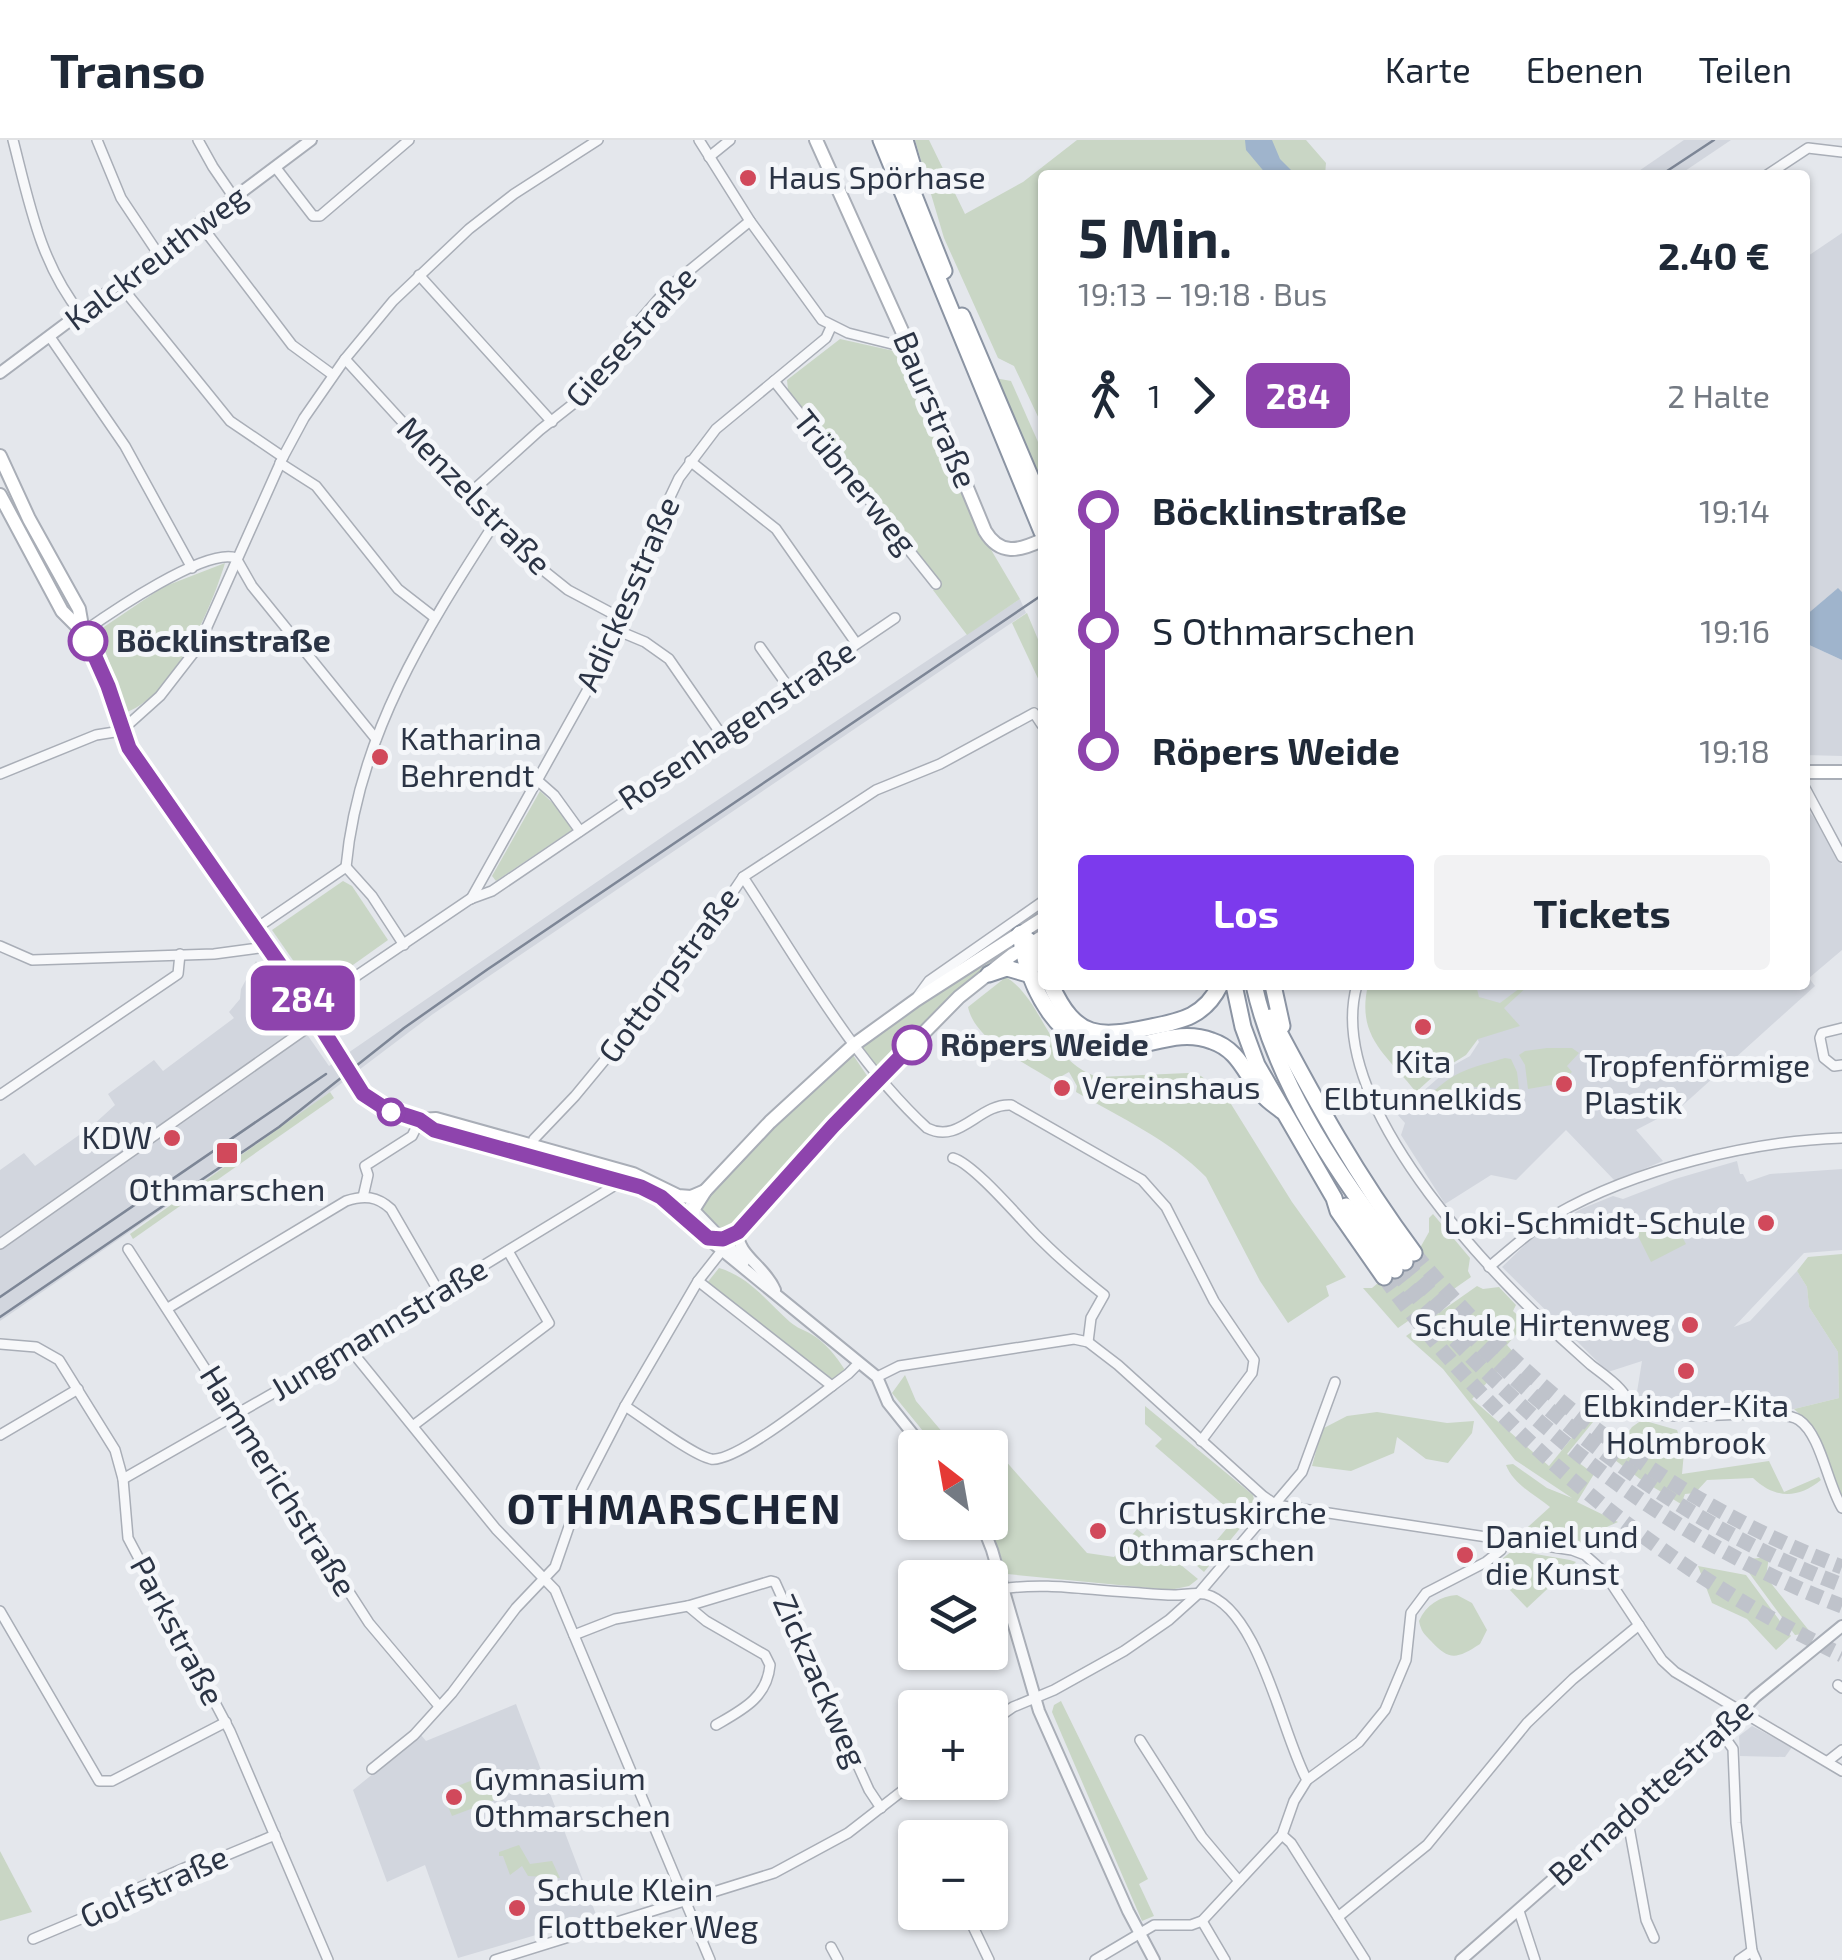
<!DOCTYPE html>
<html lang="de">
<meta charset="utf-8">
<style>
:root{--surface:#fff;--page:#f2f2f3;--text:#1f2937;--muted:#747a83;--line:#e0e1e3;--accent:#7c3aed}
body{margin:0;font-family:"Exo 2",sans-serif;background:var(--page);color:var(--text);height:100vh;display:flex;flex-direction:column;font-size:38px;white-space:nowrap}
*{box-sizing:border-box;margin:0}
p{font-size:32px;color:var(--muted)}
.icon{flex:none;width:55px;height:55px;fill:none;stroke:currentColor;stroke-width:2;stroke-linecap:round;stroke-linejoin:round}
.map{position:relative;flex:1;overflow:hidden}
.details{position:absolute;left:1038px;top:30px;width:772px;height:820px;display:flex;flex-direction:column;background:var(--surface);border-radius:10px;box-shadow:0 2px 8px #0004}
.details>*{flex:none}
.badge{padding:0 20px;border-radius:15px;font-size:35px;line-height:65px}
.needle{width:65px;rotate:329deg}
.tools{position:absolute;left:898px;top:1290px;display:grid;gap:20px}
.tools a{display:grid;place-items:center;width:110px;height:110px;border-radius:10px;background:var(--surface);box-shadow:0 2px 8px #0004;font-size:50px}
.map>.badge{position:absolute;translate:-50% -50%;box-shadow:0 0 0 5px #fff}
.legs{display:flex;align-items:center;gap:15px;height:110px;padding:0 40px;font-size:32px}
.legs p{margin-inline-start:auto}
.headline{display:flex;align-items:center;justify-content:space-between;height:170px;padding:0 40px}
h1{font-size:55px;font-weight:700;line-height:75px}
.button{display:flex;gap:20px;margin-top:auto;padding:20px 40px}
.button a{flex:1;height:115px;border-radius:10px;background:var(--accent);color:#fff;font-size:40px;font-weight:700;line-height:115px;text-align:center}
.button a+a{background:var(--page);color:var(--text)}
ul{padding:0 40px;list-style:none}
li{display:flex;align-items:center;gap:35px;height:120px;font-size:38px}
li i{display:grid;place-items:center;width:15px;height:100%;margin:0 12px;background:currentColor}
li i::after{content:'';width:25px;height:25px;margin:-12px;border:8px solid;border-radius:50%;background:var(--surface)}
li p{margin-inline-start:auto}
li:first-child i{background:linear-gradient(#0000 50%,currentColor 0)}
li:last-child i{background:linear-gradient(currentColor 50%,#0000 0)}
header{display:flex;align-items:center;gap:60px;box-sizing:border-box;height:140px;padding:0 50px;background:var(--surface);border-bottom:2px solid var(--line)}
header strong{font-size:48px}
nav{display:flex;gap:55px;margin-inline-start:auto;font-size:35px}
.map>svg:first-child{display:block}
.built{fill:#d2d6de}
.green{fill:#c9d6c5}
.water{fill:#9fb4cc}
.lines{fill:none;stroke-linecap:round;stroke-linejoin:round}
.motorway-tunnel{stroke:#bfc3cb;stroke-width:15;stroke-dasharray:15 8;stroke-linecap:butt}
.minor-casing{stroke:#a9aeb7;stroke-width:12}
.tertiary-casing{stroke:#a9aeb7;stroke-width:14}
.secondary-casing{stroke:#a9aeb7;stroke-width:16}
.motorway-casing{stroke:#8b94a3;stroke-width:19}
.minor{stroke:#f7f8fa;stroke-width:9}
.tertiary{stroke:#f7f8fa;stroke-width:10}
.secondary{stroke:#fff;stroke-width:12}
.motorway{stroke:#fff;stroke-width:15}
.tram{stroke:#7d8696;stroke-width:2.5}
.line-1-casing{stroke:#fff;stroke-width:22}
.line-1{stroke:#8e44ad;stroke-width:15}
.poi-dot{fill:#d1495b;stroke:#f4f6f9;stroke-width:4}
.stop-1-dot{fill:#fff;stroke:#8e44ad;stroke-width:5}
.labels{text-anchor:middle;stroke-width:10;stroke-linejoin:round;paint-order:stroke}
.poi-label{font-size:32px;fill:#2b3445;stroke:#f4f6f9;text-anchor:start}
.street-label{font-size:32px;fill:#2b3445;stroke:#f4f6f9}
.stop-label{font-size:32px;font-weight:bold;fill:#2b3445;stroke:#f4f6f9;text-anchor:start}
.district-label{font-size:42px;font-weight:bold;letter-spacing:2.5px;fill:#1d2536;stroke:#f4f6f9}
</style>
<header>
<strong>Transo</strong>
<nav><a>Karte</a><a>Ebenen</a><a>Teilen</a></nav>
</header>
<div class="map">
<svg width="1842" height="1820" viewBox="0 0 1842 1820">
<rect width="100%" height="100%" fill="#e4e7ec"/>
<g class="built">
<path d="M1684 0H1731L1679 35H1633Z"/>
<path d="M1842 93V452L1837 449 1805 476V118Z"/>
<path d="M1020 459 1026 473 433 874 298 976 0 1181V1030L24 1013 35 1026 92 986 115 965 108 954 154 920 163 931 234 878 229 872 240 859 241 849 256 821 329 926 671 691Z"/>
<path d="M1805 503 1842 520V616L1805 615Z"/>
<path d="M1805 667 1824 690 1842 725V810L1809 838 1815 846 1682 966 1636 990 1663 1021 1615 1041 1566 990 1516 1040 1491 1035 1445 1064 1401 995 1405 983 1397 974 1452 926 1470 916 1479 902 1469 883 1382 845H1805Z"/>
<path d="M1737 1021 1740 1034H1743L1747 1042 1770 1034 1842 1029V1110L1804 1113 1734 1187 1750 1181 1797 1131 1807 1147 1809 1167 1838 1212 1839 1258 1794 1269 1757 1270 1636 1258 1642 1221 1608 1232 1502 1127 1532 1098 1581 1069 1613 1056 1623 1059 1675 1039Z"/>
<path d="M516 1564 597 1777 458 1818 425 1725 387 1742 353 1650 421 1595 426 1601Z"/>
<path d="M1752 1586 1792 1607 1785 1617 1740 1616 1739 1596Z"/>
</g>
<g class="green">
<path d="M915 0H929L965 74 1023 42 1077 0H1306L1326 23 1325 35H1042V285L1014 226 998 218 944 98Z"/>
<path d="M840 199 903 213 911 220 983 396 1020 459 967 495 933 450 942 443 788 250 787 240Z"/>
<path d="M995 238 1011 241 1042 311V346Z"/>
<path d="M225 423C211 469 175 553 127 572L98 491 163 447Z"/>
<path d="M1027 473 1042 509V547L1012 483Z"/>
<path d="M540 651 559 669 572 690 496 741 492 736Z"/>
<path d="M343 741 352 746 388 800 315 852 272 790Z"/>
<path d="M1016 802 1018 806 878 929 862 907 863 903Z"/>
<path d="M1006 837C1045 862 1048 922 1098 937L1188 933 1201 936 1226 956 1292 1062 1346 1137 1326 1146 1329 1156 1288 1183 1260 1141 1206 1037C1170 1000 1121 978 1076 952L1077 946 1069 932 1053 941C1026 923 975 901 968 867Z"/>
<path d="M1368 845H1476L1479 857 1500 863 1524 845H1529L1504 868 1520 886 1478 899 1466 915 1437 933 1416 952C1386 914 1356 897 1368 845Z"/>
<path d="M1547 908H1572L1579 913 1567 926 1572 932 1557 944 1528 949 1525 925 1519 915 1525 911Z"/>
<path d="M853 915 870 940 738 1084 725 1092 698 1067 741 1017 848 916Z"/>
<path d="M1505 918 1511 919 1517 932 1519 949C1491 949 1457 942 1434 957L1431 954C1457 929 1472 928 1505 918Z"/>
<path d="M330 952 334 958 133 1099 130 1094Z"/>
<path d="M1669 1073 1686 1104 1651 1122 1635 1090Z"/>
<path d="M1433 1074 1470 1118 1468 1131 1471 1137 1398 1188 1363 1148H1372L1420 1108 1429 1092V1078Z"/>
<path d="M1842 1114V1356L1816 1290 1794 1269 1839 1258 1838 1212 1809 1167 1807 1147 1797 1131 1808 1117Z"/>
<path d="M719 1128C750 1137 767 1162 790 1182 797 1188 804 1190 811 1194 825 1202 836 1216 845 1230L832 1239 707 1143Z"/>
<path d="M1477 1146 1483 1149 1499 1147 1516 1165 1513 1171 1526 1183 1507 1205 1514 1213 1472 1259 1549 1326 1601 1262 1606 1266 1567 1314 1594 1334 1577 1362 1618 1382 1589 1395 1586 1404 1518 1396 1550 1367C1535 1355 1513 1344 1506 1325L1513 1324 1547 1348 1572 1358 1515 1320 1443 1229 1406 1196Z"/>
<path d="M905 1235 916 1261 955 1307H936L892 1253Z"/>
<path d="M1145 1266 1253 1355 1256 1369 1204 1432 1196 1425 1243 1369 1239 1364 1226 1367 1155 1306 1162 1299 1145 1284Z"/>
<path d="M1377 1272 1447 1283 1474 1281 1472 1293 1448 1323 1426 1319 1397 1297 1394 1313 1351 1331 1312 1326 1322 1289 1347 1276Z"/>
<path d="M1642 1280 1677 1290 1684 1312 1682 1334 1769 1321 1784 1352 1819 1337 1821 1340C1798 1359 1775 1359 1753 1338L1707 1340 1695 1353 1685 1354 1681 1364 1640 1339 1611 1317 1632 1287Z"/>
<path d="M1003 1318 1087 1413 1114 1417 1137 1389 1198 1439 1189 1446 1170 1450 1007 1434 989 1383 990 1328Z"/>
<path d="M1513 1410 1570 1420 1576 1422 1527 1468 1490 1429Z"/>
<path d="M1769 1417 1766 1437 1811 1493 1795 1495 1747 1430 1749 1419Z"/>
<path d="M1698 1426 1746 1435 1791 1496 1776 1510 1747 1479 1712 1463Z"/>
<path d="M1457 1455 1472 1463 1487 1490 1480 1504C1457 1519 1449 1521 1431 1501 1424 1494 1421 1491 1419 1481 1426 1465 1440 1456 1457 1455Z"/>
<path d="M1061 1561 1148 1739 1139 1744 1154 1776 1142 1781 1052 1572 1054 1565Z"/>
<path d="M491 1633 500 1658 452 1676 442 1652Z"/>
<path d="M519 1705 530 1724 552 1721 560 1738 528 1736 522 1726 510 1735 503 1716H499V1712Z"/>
<path d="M0 1711 32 1772 0 1781Z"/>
</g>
<g class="water">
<path d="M1245 0H1272L1280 19 1296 35H1267L1246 10Z"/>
<path d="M1838 448 1842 452V520L1805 503V476Z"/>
</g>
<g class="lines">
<g class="motorway-tunnel">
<path d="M1414 1113C1528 1251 1674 1364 1842 1427"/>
<path d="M1405 1122C1520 1262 1671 1381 1842 1445"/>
<path d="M1395 1130C1510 1276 1668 1400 1842 1466"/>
<path d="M1384 1137C1502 1299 1662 1429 1842 1515"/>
</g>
<g class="minor-casing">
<g id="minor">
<path d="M13 0C29 62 40 123 81 174"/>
<path d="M97 0 121 58 159 115"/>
<path d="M198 0 213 27 235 59"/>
<path d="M699 0 750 81 822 180 848 193 892 204"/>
<path d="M709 17 730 0"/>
<path d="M276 28 313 76H320L409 0"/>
<path d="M1767 35 1808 8 1842 12"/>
<path d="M200 84 292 205 333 235"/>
<path d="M419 135 552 282"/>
<path d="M120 145 230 281 283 317"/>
<path d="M50 197 125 306 192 428"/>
<path d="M345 219 523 414 568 450 617 476"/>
<path d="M774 241 936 444"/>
<path d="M690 321 776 389 856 503"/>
<path d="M280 323 316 346 398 449 434 477"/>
<path d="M469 354 540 290 587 253 636 185 668 148 750 81"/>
<path d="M236 418 252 446 376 599"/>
<path d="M614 489 645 502 669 519 721 594"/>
<path d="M83 492C110 473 206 407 236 418"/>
<path d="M760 507 789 548"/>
<path d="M0 634 96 595 121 591 160 556 198 507 283 317 304 278 345 219 393 161 469 89 514 54 598 0"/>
<path d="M537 640 554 655 580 691"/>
<path d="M1805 648 1842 717"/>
<path d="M346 727C358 597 425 491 494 384"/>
<path d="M346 727 372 756 404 805"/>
<path d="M743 737C798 820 853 920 927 988 960 1005 979 963 1011 965L1142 1040 1166 1067 1214 1161 1254 1220 1252 1233 1201 1301"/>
<path d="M471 759 592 542 643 414 679 338 716 289 826 198 831 187"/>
<path d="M255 789 346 727"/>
<path d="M0 806 32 820 214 814 266 807"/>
<path d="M1357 845C1322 968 1506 1151 1591 1225 1600 1232 1612 1240 1620 1249 1629 1259 1633 1270 1648 1273 1682 1282 1779 1266 1799 1280 1821 1295 1827 1343 1842 1368"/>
<path d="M918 856 929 841 1042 762"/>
<path d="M309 868 470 759 492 751 895 478"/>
<path d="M1842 888 1822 893 1820 898 1824 918 1834 926 1842 925"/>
<path d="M0 955 178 834 180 814"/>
<path d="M532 1005 534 999 575 956 685 823 743 737 876 650 940 624 1034 573 1042 585"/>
<path d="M953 1018C974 1024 1020 1079 1039 1098 1059 1118 1081 1137 1104 1155L1091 1178 1088 1202"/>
<path d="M363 1057 368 1035 365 1026 412 996 420 980"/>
<path d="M0 1104 317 881"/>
<path d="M128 1109 369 1483 439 1566"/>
<path d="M1489 1127C1511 1109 1531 1090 1555 1075 1635 1029 1751 1001 1842 998"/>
<path d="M698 1141 832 1246"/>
<path d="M168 1168 346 1061C364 1055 377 1056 391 1069L439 1152"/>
<path d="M0 1204 36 1207 59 1220 115 1310 123 1339 128 1398 230 1591 328 1820"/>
<path d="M349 1208 496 1389 555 1450 710 1820"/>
<path d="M877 1237 899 1226 1074 1199 1088 1202 1118 1225 1263 1356 1276 1365 1572 1410 1585 1415 1603 1431 1662 1520 1675 1532 1842 1631"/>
<path d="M625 1266C644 1278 692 1315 711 1319 737 1323 823 1252 848 1234L858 1224"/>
<path d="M414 1285 549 1183 508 1111"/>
<path d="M0 1295 78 1249"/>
<path d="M123 1339 291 1243 622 1041"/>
<path d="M1003 1449C1044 1442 1087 1450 1127 1452 1143 1453 1158 1455 1174 1455 1184 1455 1195 1452 1205 1454 1259 1468 1282 1595 1307 1640"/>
<path d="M688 1466 706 1481 765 1515 770 1525C767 1558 742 1570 716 1585"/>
<path d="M0 1471 99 1641H112L226 1582"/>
<path d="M574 1495 615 1479 688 1466 771 1441 775 1442 869 1650 881 1668"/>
<path d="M1838 1545 1842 1548"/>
<path d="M990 1583 1013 1567 1054 1550 1124 1511 1169 1480 1199 1453 1302 1332 1335 1242"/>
<path d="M1721 1592 1733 1609 1736 1683 1752 1811 1756 1820"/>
<path d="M1140 1600 1202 1697 1239 1741"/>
<path d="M1828 1621 1842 1610"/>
<path d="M372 1629 414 1595 452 1553 516 1468 555 1427 582 1349 625 1266 698 1141 724 1108"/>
<path d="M1627 1676 1646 1780 1654 1798"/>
<path d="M1282 1695 1291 1703 1365 1820"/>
<path d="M1519 1771 1535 1820"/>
<path d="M966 1772 989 1820"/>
<path d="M1338 1777 1427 1705 1527 1583 1573 1539 1639 1485"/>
<path d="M1202 1781 1225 1820"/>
<path d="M33 1799 116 1764 134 1750 189 1726 203 1725 275 1695"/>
<path d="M831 1807 838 1820"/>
<path d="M495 1820 774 1733 848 1693 915 1641"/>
<path d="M1095 1820 1154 1785H1191L1202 1781 1282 1695 1294 1661 1307 1640 1359 1602 1385 1570 1406 1520 1411 1473 1426 1453 1486 1422 1501 1410 1505 1400"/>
<path d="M1739 1820 1752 1811"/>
</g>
</g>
<g class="tertiary-casing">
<g id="tertiary">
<path d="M0 233 311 0"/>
<path d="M690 1066 744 1122"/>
<path d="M738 1092C737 1115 765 1126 775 1150"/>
<path d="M708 1099 877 1237 888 1263 924 1308"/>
<path d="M981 1382 992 1410 1039 1571 1128 1771 1154 1820"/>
<path d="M1461 1820 1721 1592 1755 1557 1842 1486"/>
</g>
</g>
<g class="secondary-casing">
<g id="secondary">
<path d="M816 0 902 191 985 391C1000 416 1019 411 1042 400"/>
<path d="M0 316 29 379 79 469 83 492 101 527 129 608 299 852 363 954 399 975 420 980 436 979 633 1034 678 1056 691 1057 705 1051"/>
<path d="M0 355 62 471 83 492"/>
<path d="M1805 632H1842"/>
<path d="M420 980 434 990 641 1047 674 1067 708 1099H723L738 1092 833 985 959 857 1012 815 1042 797"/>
<path d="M692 1084 693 1070 705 1051 770 982 855 904 916 860 1042 779"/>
</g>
</g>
<g class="motorway-casing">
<g id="motorway">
<path d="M881 0 1042 392"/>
<path d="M892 0 944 131"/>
<path d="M905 0 913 27"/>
<path d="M962 176 1042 364"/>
<path d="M1020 794C1028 846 1058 914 1121 908 1153 905 1180 889 1212 901 1240 910 1246 937 1264 956 1269 962 1276 966 1282 971"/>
<path d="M1020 794 1033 804 1042 826"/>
<path d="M989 834 1007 828 1031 835"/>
<path d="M1051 845C1076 900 1099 898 1151 887 1182 881 1205 876 1220 845"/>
<path d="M1234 845 1243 887 1257 925 1334 1058 1338 1071 1384 1137"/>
<path d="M1254 845C1277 948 1342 1041 1405 1122"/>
<path d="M1273 845 1282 886"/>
<path d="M1271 877C1316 962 1356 1035 1414 1113"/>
<path d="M1346 1066 1395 1130"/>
</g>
</g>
<use href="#minor" class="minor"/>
<use href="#tertiary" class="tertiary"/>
<use href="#secondary" class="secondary"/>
<use href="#motorway" class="motorway"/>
<g class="tram">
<path d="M1661 35 1714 0"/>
<path d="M0 1157 326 934"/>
<path d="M0 1177 279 987 404 888 488 829 1042 455"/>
</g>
</g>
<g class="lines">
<g class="line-1-casing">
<path id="line-1" d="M88 501 108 546 129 608 299 852 363 954 386 969 420 980 434 990 641 1047 661 1057 708 1098 723 1099 738 1092 833 986 912 905"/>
</g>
<use href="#line-1" class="line-1"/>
</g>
<g class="poi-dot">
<circle cx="748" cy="38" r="10"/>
<circle cx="380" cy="617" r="10"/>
<circle cx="1423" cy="887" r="10"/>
<circle cx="1564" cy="944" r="10"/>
<circle cx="1062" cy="948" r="10"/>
<circle cx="172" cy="998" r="10"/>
<rect x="215" y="1001" width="24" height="24" rx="5"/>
<circle cx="1766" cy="1083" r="10"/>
<circle cx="1690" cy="1185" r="10"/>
<circle cx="1686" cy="1231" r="10"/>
<circle cx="1098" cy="1391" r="10"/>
<circle cx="1465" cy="1415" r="10"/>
<circle cx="454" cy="1657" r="10"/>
<circle cx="517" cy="1768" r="10"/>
</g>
<g class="stop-1-dot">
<circle cx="88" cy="501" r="18"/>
<circle cx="912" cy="905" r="18"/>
<circle cx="391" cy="972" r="12"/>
</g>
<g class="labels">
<g class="poi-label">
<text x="768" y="49">Haus Spörhase</text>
<text x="400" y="610">Katharina<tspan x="400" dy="37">Behrendt</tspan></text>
<text x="1423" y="933" text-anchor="middle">Kita<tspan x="1423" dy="37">Elbtunnelkids</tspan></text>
<text x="1584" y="937">Tropfenförmige<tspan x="1584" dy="37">Plastik</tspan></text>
<text x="1082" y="959">Vereinshaus</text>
<text x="152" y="1009" text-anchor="end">KDW</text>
<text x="227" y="1061" text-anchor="middle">Othmarschen</text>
<text x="1746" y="1094" text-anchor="end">Loki-Schmidt-Schule</text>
<text x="1670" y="1196" text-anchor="end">Schule Hirtenweg</text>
<text x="1686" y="1277" text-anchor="middle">Elbkinder-Kita<tspan x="1686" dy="37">Holmbrook</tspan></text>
<text x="1118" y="1384">Christuskirche<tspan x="1118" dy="37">Othmarschen</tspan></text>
<text x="1485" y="1408">Daniel und<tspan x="1485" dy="37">die Kunst</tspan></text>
<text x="474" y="1650">Gymnasium<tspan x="474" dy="37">Othmarschen</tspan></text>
<text x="537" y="1761">Schule Klein<tspan x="537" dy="37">Flottbeker Weg</tspan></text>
</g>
<g class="street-label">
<text transform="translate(156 118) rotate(-37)" y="11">Kalckreuthweg</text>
<text transform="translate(631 197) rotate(-48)" y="11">Giesestraße</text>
<text transform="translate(935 270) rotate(67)" y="11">Baurstraße</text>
<text transform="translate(855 342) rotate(51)" y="11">Trübnerweg</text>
<text transform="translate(474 356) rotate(46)" y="11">Menzelstraße</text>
<text transform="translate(628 454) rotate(-66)" y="11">Adickesstraße</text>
<text transform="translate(737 585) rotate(-34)" y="11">Rosenhagenstraße</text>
<text transform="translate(669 835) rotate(-53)" y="11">Gottorpstraße</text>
<text transform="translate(379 1189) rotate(-31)" y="11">Jungmannstraße</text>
<text transform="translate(278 1341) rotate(58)" y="11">Hammerichstraße</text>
<text transform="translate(177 1491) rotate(62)" y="11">Parkstraße</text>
<text transform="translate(820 1541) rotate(66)" y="11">Zickzackweg</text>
<text transform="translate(1651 1652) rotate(-42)" y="11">Bernadottestraße</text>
<text transform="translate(154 1747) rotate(-24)" y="11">Golfstraße</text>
</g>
<g class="stop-label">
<text x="116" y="512">Böcklinstraße</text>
<text x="940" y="916">Röpers Weide</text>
</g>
<g class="district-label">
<text x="675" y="1384">OTHMARSCHEN</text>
</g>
</g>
</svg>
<div class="tools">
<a><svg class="needle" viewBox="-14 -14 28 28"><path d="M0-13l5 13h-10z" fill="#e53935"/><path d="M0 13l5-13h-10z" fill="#747a83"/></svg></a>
<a><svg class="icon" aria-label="layers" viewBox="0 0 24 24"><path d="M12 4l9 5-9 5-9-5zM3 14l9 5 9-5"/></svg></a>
<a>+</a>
<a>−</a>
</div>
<b class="badge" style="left:303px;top:858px;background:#8e44ad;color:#fff">284</b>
<section class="details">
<div class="headline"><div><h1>5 Min.</h1><p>19:13 – 19:18 · Bus</p></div><b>2.40 €</b></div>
<div class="legs"><svg class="icon" aria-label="walk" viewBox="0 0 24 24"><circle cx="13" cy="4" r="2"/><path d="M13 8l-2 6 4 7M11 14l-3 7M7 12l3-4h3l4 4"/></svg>1<svg class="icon" aria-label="forward" viewBox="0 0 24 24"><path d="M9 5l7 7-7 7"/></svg><b class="badge" style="background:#8e44ad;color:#fff">284</b><p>2 Halte</p></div>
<ul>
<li><i style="color:#8e44ad"></i><b>Böcklinstraße</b><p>19:14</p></li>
<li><i style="color:#8e44ad"></i><span>S Othmarschen</span><p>19:16</p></li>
<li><i style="color:#8e44ad"></i><b>Röpers Weide</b><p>19:18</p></li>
</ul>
<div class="button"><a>Los</a><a>Tickets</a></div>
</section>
</div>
